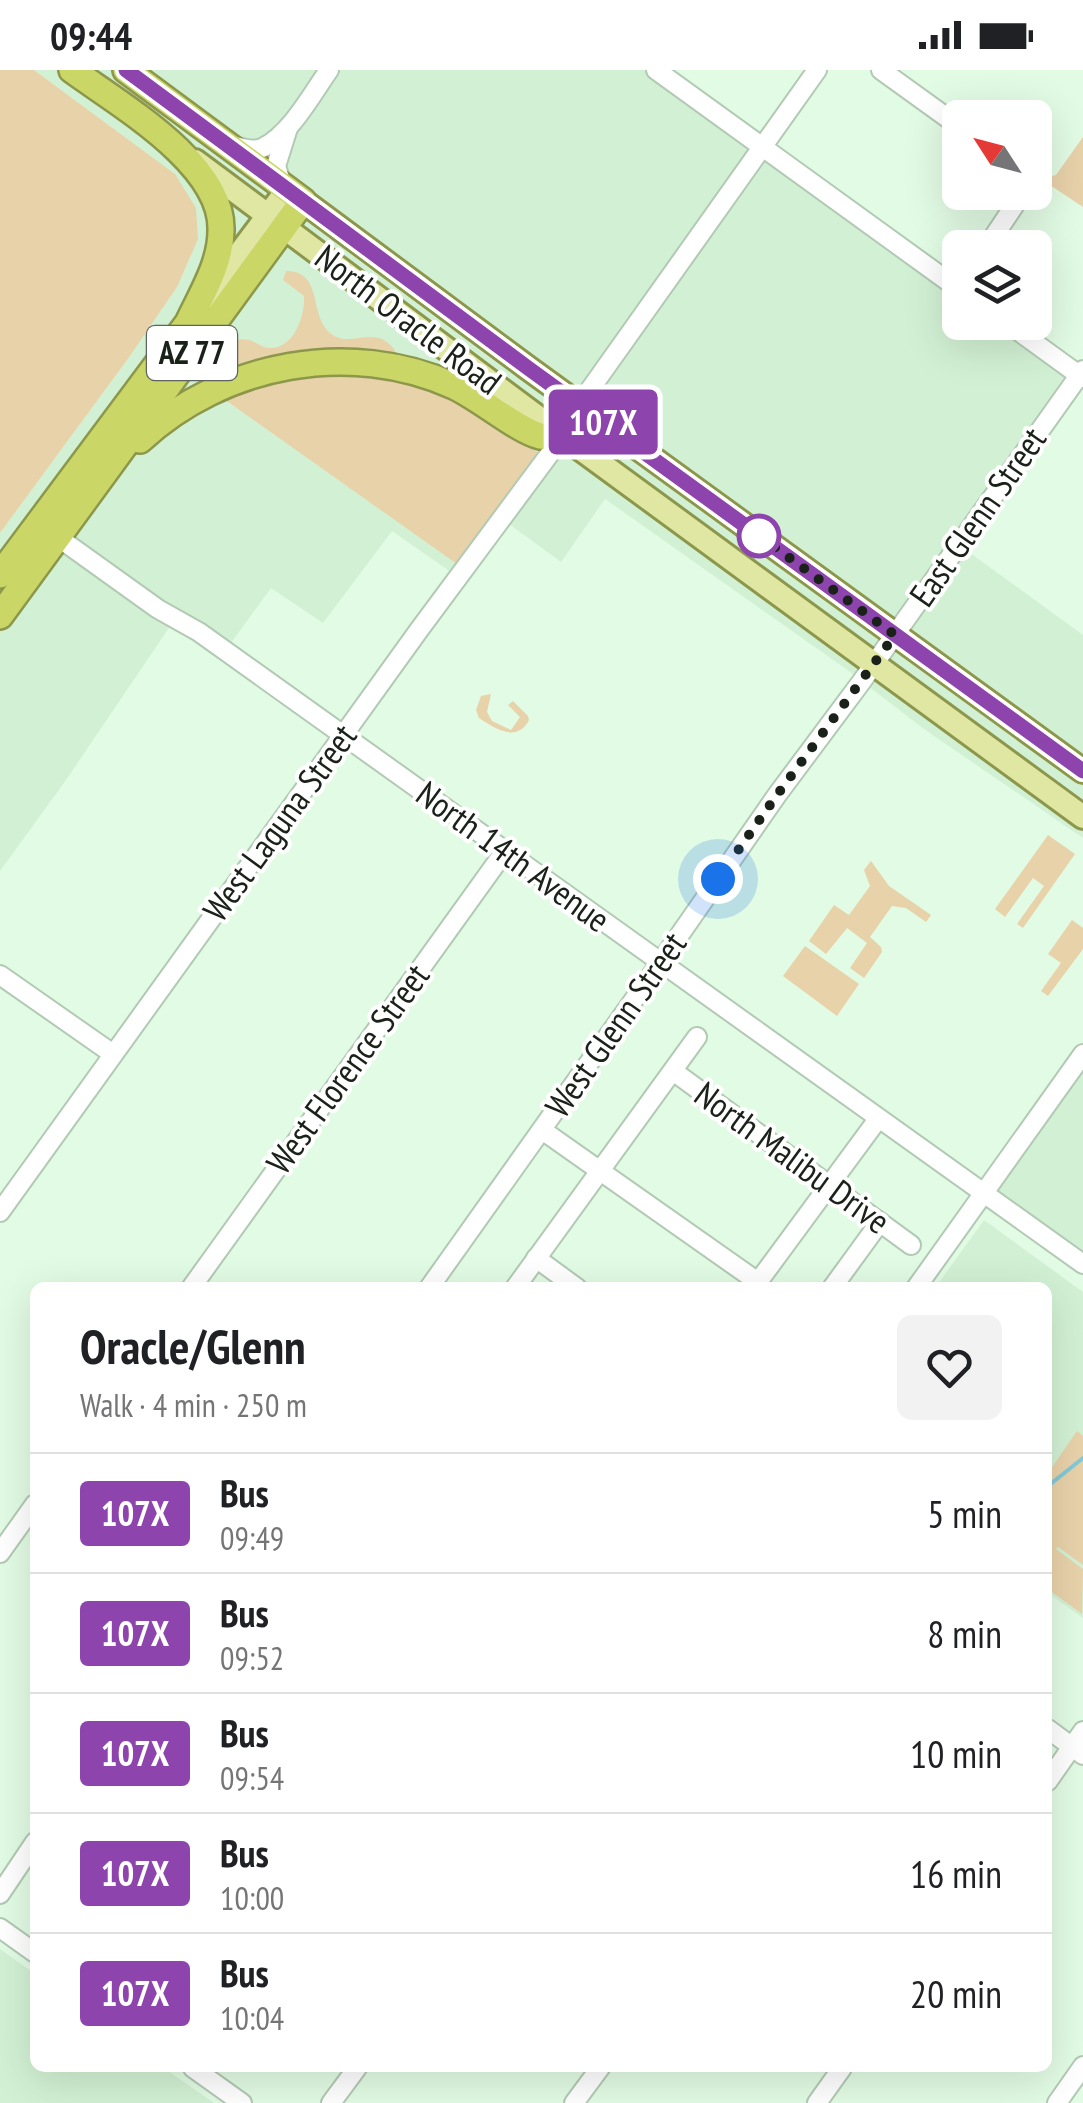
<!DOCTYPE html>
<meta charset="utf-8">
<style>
:root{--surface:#fff;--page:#f2f2f2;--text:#202124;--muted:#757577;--line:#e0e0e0}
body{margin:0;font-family:"PT Sans Narrow",sans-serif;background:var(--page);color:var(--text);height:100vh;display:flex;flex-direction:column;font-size:38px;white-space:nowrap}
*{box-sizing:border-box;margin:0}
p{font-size:32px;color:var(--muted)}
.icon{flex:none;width:55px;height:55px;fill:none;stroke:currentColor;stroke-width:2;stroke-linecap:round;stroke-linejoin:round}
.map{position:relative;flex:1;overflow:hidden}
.side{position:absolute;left:30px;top:1212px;width:1022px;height:790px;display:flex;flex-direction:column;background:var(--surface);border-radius:15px;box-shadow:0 10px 40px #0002}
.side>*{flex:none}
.badge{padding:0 20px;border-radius:8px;font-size:35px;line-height:65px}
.needle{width:65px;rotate:306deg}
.tools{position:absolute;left:942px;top:30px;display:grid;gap:20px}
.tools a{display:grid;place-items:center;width:110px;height:110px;border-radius:15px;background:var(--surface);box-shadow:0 10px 40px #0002;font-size:50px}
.you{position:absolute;width:50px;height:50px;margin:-25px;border:8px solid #fff;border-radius:50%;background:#1a73e8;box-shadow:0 0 0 15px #1a73e833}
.map>.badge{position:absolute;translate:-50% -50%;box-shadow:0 0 0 5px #fff}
.round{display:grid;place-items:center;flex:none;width:105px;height:105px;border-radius:15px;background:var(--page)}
.head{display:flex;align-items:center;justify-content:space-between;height:170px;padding:0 50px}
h1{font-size:48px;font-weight:700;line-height:75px}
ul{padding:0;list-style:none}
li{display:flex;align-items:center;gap:30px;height:120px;padding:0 50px;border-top:2px solid var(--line)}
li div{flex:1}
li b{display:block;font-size:38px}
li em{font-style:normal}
li .badge{min-width:110px;font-weight:700;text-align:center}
.status{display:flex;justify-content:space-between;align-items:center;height:70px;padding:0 50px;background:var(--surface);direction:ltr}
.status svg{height:28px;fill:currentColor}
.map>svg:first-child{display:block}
.built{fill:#d2f1d4}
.green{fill:#e8d2aa}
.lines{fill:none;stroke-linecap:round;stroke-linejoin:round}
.stream{stroke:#83c9d7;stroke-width:4}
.minor-casing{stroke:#b2cab3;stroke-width:22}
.major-casing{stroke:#8c974b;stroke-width:28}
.highway-casing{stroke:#8c974b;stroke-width:30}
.minor{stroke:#fff;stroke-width:18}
.major{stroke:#dfe7a3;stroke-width:22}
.highway{stroke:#cad766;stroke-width:25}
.line-casing{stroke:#fff;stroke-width:22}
.line{stroke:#8e44ad;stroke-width:15}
.walk{stroke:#192119;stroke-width:10;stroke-dasharray:0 18}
.stop-dot{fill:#fff;stroke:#8e44ad;stroke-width:5}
.labels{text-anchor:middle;stroke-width:8;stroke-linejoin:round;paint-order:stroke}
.shield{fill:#fff;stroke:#5e645e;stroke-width:2.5}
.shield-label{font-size:32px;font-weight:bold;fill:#192119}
.street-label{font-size:35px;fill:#192119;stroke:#fff}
</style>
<div class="status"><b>09:44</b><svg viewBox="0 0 49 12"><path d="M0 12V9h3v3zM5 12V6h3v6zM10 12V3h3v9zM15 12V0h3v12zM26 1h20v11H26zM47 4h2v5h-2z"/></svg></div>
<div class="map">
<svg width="1083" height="2033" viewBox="0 0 1083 2033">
<rect width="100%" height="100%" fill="#e2fbe4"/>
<g class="built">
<path d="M34 0H656L960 220V252L1006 253 1079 305 959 475 1083 565V768L924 659 846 599 605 429 561 492 501 448 458 507 392 461 323 553 271 518 225 581 175 549 66 710 0 801V463L130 286 177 217 175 104Z"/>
<path d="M1083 984V1194L985 1123Z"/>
<path d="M984 1150 1083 1222V1548L1048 1523V1218H935Z"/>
<path d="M0 1879 35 1904V1998H164L214 2033H0Z"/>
</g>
<g class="green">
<path d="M0 0H34L175 104 196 138 198 169 177 217 130 286 0 463Z"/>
<path d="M1083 67V137L1053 117 1044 118 1043 108 1056 105Z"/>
<path d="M286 201C323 201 309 243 329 262 349 281 374 252 395 280L394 290 233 304C227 290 225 265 249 270 257 272 263 279 272 278 295 276 305 245 304 226L283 210Z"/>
<path d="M390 301 458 328 546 388 464 499 224 329 291 304Z"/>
<path d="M491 624 487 642 492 651 511 660 520 647 508 635 513 631 528 646 529 650C517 673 496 659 479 648L476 640 481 626Z"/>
<path d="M1048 765 1075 784 1023 858 1017 854 1044 816 1033 808 1005 847 995 839Z"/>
<path d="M871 791 889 816 931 845 926 852 906 838 892 836 870 867 881 877 882 882 864 908 850 898 867 873 847 858 826 884 809 871 834 835 849 845 870 816 864 800Z"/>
<path d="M1072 850 1083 858V879L1048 926 1041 921 1061 893 1048 884Z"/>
<path d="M805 876 859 914 837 946 783 906Z"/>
<path d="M1077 1361 1083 1366V1495L1058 1477 1056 1479 1083 1499 1082 1544 1048 1519V1448L1051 1447V1443L1048 1437V1403Z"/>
</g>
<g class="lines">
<path class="stream" d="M1048 1416 1083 1388"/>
<g class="minor-casing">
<g id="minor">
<path d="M656 0 960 220"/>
<path d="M881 0 960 57"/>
<path d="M231 75C241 78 253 82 262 78 290 65 312 24 329 0"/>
<path d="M282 115 276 96 288 58"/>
<path d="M986 178 1020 127V122"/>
<path d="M1006 252 1083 308"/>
<path d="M579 335 817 0"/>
<path d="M52 463 158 539 199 562 1083 1194"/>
<path d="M0 905 113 984"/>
<path d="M673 1001 911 1175"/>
<path d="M542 1060 758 1212 878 1049"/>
<path d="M0 1142 419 560 563 366"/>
<path d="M536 1188 577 1218"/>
<path d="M191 1218 505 781"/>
<path d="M429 1218 660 893 777 725 862 611 1083 300"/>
<path d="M515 1218 697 967"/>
<path d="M832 1218 880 1152"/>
<path d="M916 1218 1083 984"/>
<path d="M0 1483 35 1434"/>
<path d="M1048 1659 1083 1685"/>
<path d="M1048 1711 1083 1661"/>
<path d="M0 1824 35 1772"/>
<path d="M0 1858 35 1883"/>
<path d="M193 1998 242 2033"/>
<path d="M331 2033 357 1998"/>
<path d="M574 2033 600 1998"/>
<path d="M817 2033 842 1998"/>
<path d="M1057 2033 1083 1996"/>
</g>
</g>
<g class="major-casing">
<g id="major">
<path d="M195 91 563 366 1083 747"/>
<path d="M303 131 528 298 1083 701"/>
<path d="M206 228 288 119"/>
</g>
</g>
<g class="highway-casing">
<g id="highway">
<path d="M140 370C223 293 350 269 454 316 480 328 517 360 540 366 548 367 556 366 563 366"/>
<path d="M0 505 188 253C202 223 222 192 221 158 221 93 120 35 72 0"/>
<path d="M0 546 303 131 126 0"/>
</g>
</g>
<use href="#minor" class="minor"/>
<use href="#major" class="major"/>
<use href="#highway" class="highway"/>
</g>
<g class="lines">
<g class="line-casing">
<path id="line" d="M126 0 528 298 1083 701"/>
</g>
<use href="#line" class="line"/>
<path class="walk" d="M718 809 777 725 895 565 750 459 759 466"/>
</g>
<circle class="stop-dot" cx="759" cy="466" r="20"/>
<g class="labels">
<rect class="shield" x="147" y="256" width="90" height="54" rx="8"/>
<g class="shield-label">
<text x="192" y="294">AZ 77</text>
</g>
<g class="street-label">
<text transform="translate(408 250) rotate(37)" y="12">North Oracle Road</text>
<text transform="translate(978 447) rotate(-55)" y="12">East Glenn Street</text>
<text transform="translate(280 753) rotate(-54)" y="12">West Laguna Street</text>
<text transform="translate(513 787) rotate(36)" y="12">North 14th Avenue</text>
<text transform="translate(616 955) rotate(-55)" y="12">West Glenn Street</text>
<text transform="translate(348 999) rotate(-54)" y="12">West Florence Street</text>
<text transform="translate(792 1088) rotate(36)" y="12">North Malibu Drive</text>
</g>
</g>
</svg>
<div class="tools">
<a><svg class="needle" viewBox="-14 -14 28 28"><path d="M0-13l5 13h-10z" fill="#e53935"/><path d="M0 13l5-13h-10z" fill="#757577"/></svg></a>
<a><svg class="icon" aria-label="layers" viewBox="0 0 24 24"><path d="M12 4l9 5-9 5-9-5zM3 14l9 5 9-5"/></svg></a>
</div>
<div class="you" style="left:718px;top:809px"></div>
<b class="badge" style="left:603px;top:352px;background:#8e44ad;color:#fff">107X</b>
<section class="side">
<div class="head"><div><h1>Oracle/Glenn</h1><p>Walk · 4 min · 250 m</p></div><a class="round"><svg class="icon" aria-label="heart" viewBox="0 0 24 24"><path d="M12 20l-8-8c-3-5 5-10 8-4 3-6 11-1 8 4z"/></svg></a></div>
<ul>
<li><span class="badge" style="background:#8e44ad;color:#fff">107X</span><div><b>Bus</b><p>09:49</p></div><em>5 min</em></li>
<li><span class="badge" style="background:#8e44ad;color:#fff">107X</span><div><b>Bus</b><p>09:52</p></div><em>8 min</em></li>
<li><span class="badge" style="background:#8e44ad;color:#fff">107X</span><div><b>Bus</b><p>09:54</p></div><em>10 min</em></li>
<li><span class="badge" style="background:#8e44ad;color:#fff">107X</span><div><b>Bus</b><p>10:00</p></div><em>16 min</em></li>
<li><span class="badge" style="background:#8e44ad;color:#fff">107X</span><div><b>Bus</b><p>10:04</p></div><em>20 min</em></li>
</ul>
</section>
</div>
